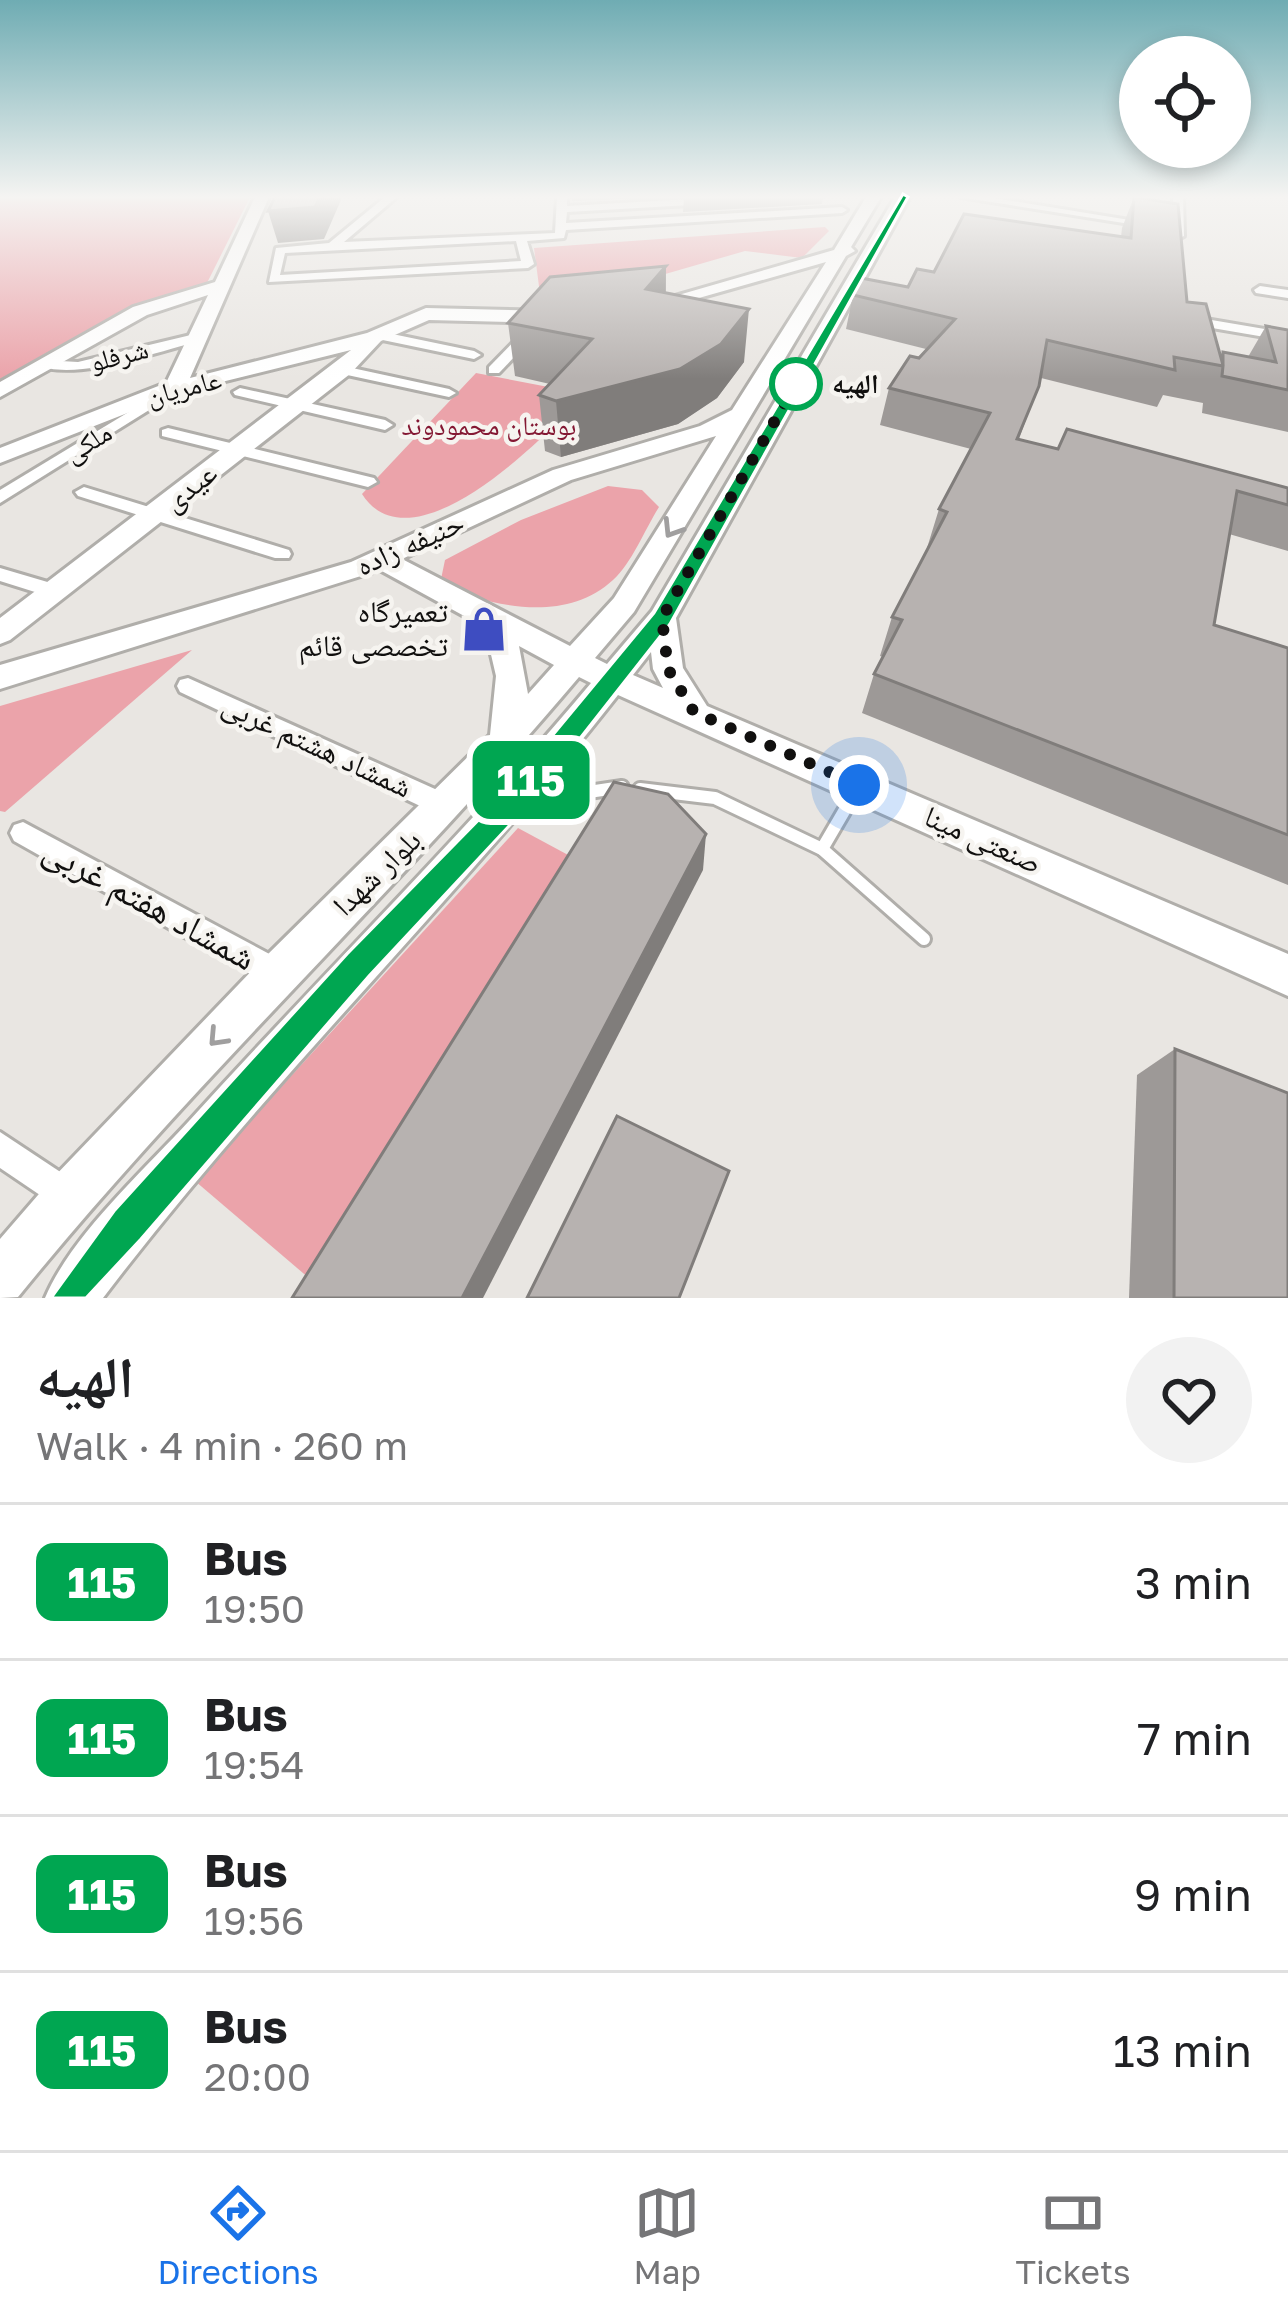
<!DOCTYPE html>
<meta charset="utf-8">
<style>
:root{--surface:#fff;--page:#f2f2f2;--text:#202124;--muted:#757577;--line:#e0e0e0;--accent:#1a73e8}
body{margin:0;font-family:"Golos Text","Noto Naskh Arabic",sans-serif;background:var(--page);color:var(--text);height:100vh;display:flex;flex-direction:column;font-size:45px;white-space:nowrap}
*{box-sizing:border-box;margin:0}
p{font-size:39px;color:var(--muted)}
.icon{flex:none;width:66px;height:66px;fill:none;stroke:currentColor;stroke-width:2;stroke-linecap:round;stroke-linejoin:round}
.map{position:relative;height:1298px;overflow:hidden}
.details{display:flex;flex-direction:column;background:var(--surface);flex:1}
.details>*{flex:none}
.badge{padding:0 24px;border-radius:18px;font-size:42px;line-height:78px}
.fabs{position:absolute;left:1119px;top:36px;display:grid;gap:24px}
.fabs a{display:grid;place-items:center;width:132px;height:132px;border-radius:50%;background:var(--surface);box-shadow:0 6px 18px #0003;font-size:60px}
.you{position:absolute;width:60px;height:60px;margin:-30px;border:9px solid #fff;border-radius:50%;background:#1a73e8;box-shadow:0 0 0 18px #1a73e833}
.map>.badge{position:absolute;translate:-50% -50%;box-shadow:0 0 0 6px #fff}
.round{display:grid;place-items:center;flex:none;width:126px;height:126px;border-radius:63px;background:var(--page)}
.head{display:flex;align-items:center;justify-content:space-between;height:204px;padding:0 36px}
h1{font-size:57px;font-weight:700;line-height:90px}
ul{padding:0;list-style:none}
li{display:flex;align-items:center;gap:36px;height:156px;padding:0 36px;border-top:3px solid var(--line)}
li div{flex:1}
li b{display:block;font-size:45px}
li em{font-style:normal}
li .badge{min-width:132px;font-weight:700;text-align:center}
.tab-bar{display:flex;justify-content:space-around;align-items:center;height:168px;border-top:3px solid var(--line);background:var(--surface);font-size:33px;color:var(--muted)}
.tab-bar a{display:grid;justify-items:center;gap:6px}
.tab-bar .current{color:var(--accent)}
.map>svg:first-child{display:block}
.green{fill:#eba3aa}
.lines{fill:none;stroke-linecap:round;stroke-linejoin:round}
.lane-casing{stroke:#b0aeaa;stroke-width:18}
.street-casing{stroke:#b0aeaa;stroke-width:6}
.secondary-casing{stroke:#b0aeaa;stroke-width:6}
.lane{stroke:#fff;stroke-width:12}
.street{fill:#fff;fill-rule:evenodd}
.secondary{fill:#fff;fill-rule:evenodd}
.wall{fill:#9d9997}
.shaded-wall{fill:#807d7b}
.building{fill:#b7b2b0;stroke:#807d7b;stroke-width:3}
.oneway{stroke:#a09f9f}
.line{fill:#00a651;stroke:#fff;stroke-width:3}
.walk{stroke:#11100f;stroke-width:12;stroke-dasharray:0 21.6}
.stop-dot{fill:#fff;stroke:#00a651;stroke-width:6}
.labels{text-anchor:middle;stroke-width:9;stroke-linejoin:round;paint-order:stroke}
.far-street-label{font-size:27px;fill:#11100f;stroke:#f6f4f0}
.far-stop-label{font-size:27px;font-weight:bold;fill:#11100f;stroke:#f6f4f0;text-anchor:start}
.far-park-label{font-size:27px;fill:#841833;stroke:#f6f4f0}
.street-label{font-size:30px;fill:#11100f;stroke:#f6f4f0}
.poi-label{font-size:30px;fill:#11100f;stroke:#f6f4f0;text-anchor:end}
.near-street-label{font-size:36px;fill:#11100f;stroke:#f6f4f0}
</style>
<div class="map">
<svg width="1288" height="1298" viewBox="0 0 1288 1298">
<rect width="100%" height="100%" fill="#e9e6e2"/>
<g class="green">
<path d="M0 197H250L206 285 121 312 0 382Z"/>
<path d="M825 227 829 231 802 258 745 251 648 279 540 294 534 248Z"/>
<path d="M476 373 585 394C548 434 413 573 362 494Z"/>
<path d="M608 486 642 490 659 507C645 529 632 563 613 580 565 624 491 607 440 584L445 560 521 520Z"/>
<path d="M192 650 5 812 0 811V706Z"/>
<path d="M518 828 570 856 310 1279 195 1181Z"/>
</g>
<g class="lines">
<g class="lane-casing">
<g id="lane">
<path d="M640 789 715 798 822 849 924 939"/>
<path d="M522 802 622 787"/>
<path d="M822 849 857 789"/>
</g>
</g>
<g class="street-casing">
<g id="street">
<path d="M385 197H397L344 242 555 233 557 197H567V206L708 198 713 201 708 204 567 212 566 223 842 207 847 210 842 213 566 230 564 238 527 241 534 264 528 268 269 282 276 248 329 243ZM516 241 521 261 280 275 285 253Z"/>
<path d="M960 197H988L1154 224 1149 227Z"/>
<path d="M1173 197H1183L1184 236 1178 239 1172 236Z"/>
<path d="M1260 286 1288 290V298L1256 293 1254 290Z"/>
<path d="M1188 316 1288 333V341L1183 323 1181 320Z"/>
<path d="M526 329 538 332 499 373H489V367Z"/>
<path d="M378 331 474 351 481 355 474 359 373 338V332Z"/>
<path d="M195 334 202 338 200 341C159 351 72 383 36 364L43 360 78 362Z"/>
<path d="M343 366 449 389 456 393 449 397 338 373 336 370Z"/>
<path d="M240 388 385 420 393 425 385 430 235 395 233 392Z"/>
<path d="M165 390 170 391V397L0 503V490Z"/>
<path d="M168 428 374 478 377 482 368 487 162 436V430Z"/>
<path d="M84 487 289 550 291 554 289 558H275L78 496 75 492Z"/>
<path d="M0 568 61 586 64 591 54 598 0 581Z"/>
<path d="M188 678 455 798 458 806 455 814 446 817 437 814 180 692 177 686 180 680Z"/>
<path d="M23 822 288 964 292 974 288 984 278 988 268 984 14 841 10 833 14 825Z"/>
<path d="M0 1132 80 1185 85 1197 80 1209 68 1214 0 1168Z"/>
</g>
</g>
<g class="secondary-casing">
<g id="secondary">
<path d="M255 197H269L190 378 367 333 426 308 557 311 566 317 557 323 429 320 381 341 350 374 10 640 0 644V618L351 350 181 392 0 463V448L166 383 208 295 147 315 0 397V382L133 307 215 282Z"/>
<path d="M866 197H881L851 247 855 251 846 256 634 612 595 658 607 664 652 611 895 197H910L676 618 683 668 707 706 1288 954V996L618 695C455 903 263 1087 103 1298H45C71 1236 143 1171 189 1121 322 974 464 835 591 683L579 677C399 890 194 1080 18 1297L0 1298V1239L51 1180 263 959 490 735 496 676 489 646 477 623 380 570 0 689V665L351 562 553 470 700 426 732 410 826 262 646 313 637 307 834 250ZM716 436 614 598 570 646 402 559 571 480ZM519 646 554 665 528 694ZM651 652 653 669 663 688 633 675Z"/>
</g>
</g>
<use href="#lane" class="lane"/>
<use href="#street" class="street"/>
<use href="#secondary" class="secondary"/>
</g>
<g class="wall">
<path d="M572 197H666L572 201Z"/>
<path d="M684 197H823L822 204 683 212Z"/>
<path d="M1134 197 1187 302 1221 357 1223 352 1248 357 1266 326 1288 330V432L1202 413 1203 403 1163 395 1157 407 1041 378 1019 439 1058 449 1288 488V551L1229 534 1214 625 1288 648V885L862 713 874 674 883 657 880 656 892 617 928 548H927L939 509 971 449 880 425 889 388 926 349 846 329 853 295 908 287 934 272 1121 237 1122 228Z"/>
<path d="M666 266V293L744 362 717 398 678 424 561 457 545 451 539 395 550 384 515 376 508 323Z"/>
<path d="M1175 1049 1288 1298H1129L1137 1075Z"/>
</g>
<g class="shaded-wall">
<path d="M320 197H340L341 200 324 239 278 243 268 211Z"/>
<path d="M666 266 665 317 646 289Z"/>
<path d="M749 309 744 362 717 398 678 424 561 457 556 401Z"/>
<path d="M706 834 703 870 483 1298H462Z"/>
</g>
<g class="building">
<path d="M275 197H320L315 207 268 211Z"/>
<path d="M1134 197 1178 204 1187 302 1206 304 1223 365V352L1276 362 1266 326 1288 330V390L1222 376 1223 366 1174 357 1175 370 1047 340 1039 386 1017 439 1058 449 1067 429 1288 488V505L1237 491 1214 625 1288 648V835L874 674 902 620 892 617 947 512 939 509 990 413 889 388 910 356 919 358 955 319 853 295 861 278 908 287 917 269 934 272 964 214 1131 238Z"/>
<path d="M666 266 646 289 749 309 721 344 680 369 556 401 539 395 592 339 508 323 550 277Z"/>
<path d="M614 782 668 794 706 834 462 1298H292Z"/>
<path d="M1175 1049 1288 1093V1298H1174Z"/>
<path d="M617 1116 729 1171 679 1298H527Z"/>
</g>
<defs><path id="oneway-chevron" d="M-2-3.5L2.5 0L-2 3.5" fill="none" stroke-width="1.6" stroke-linecap="round" stroke-linejoin="round" transform="scale(3)"/></defs>
<g class="oneway">
<use href="#oneway-chevron" transform="translate(672 529) rotate(122)"/>
<use href="#oneway-chevron" transform="translate(217 1038) rotate(133)"/>
</g>
<linearGradient id="sky" x2="0" y2="1"><stop stop-color="#6facb3"/><stop offset="0.52" stop-color="#f5f4f2"/><stop offset="1" stop-color="#f5f4f2" stop-opacity="0"/></linearGradient>
<rect width="1288" height="379" fill="url(#sky)"/>
<path class="line" d="M903 194 908 197 670 624 522 812 369 976 141 1239 86 1298H51L114 1211 347 954 503 795 654 613Z"/>
<g class="lines">
<path class="walk" d="M796 384 801 375 662 618 668 669 694 712 859 785"/>
</g>
<defs>
<g id="shop-bare" transform="scale(3.6)"><path d="M-5-2.5h2.3a2.7 3.5 0 0 1 5.4 0H5L5.5 6h-11ZM-1.5-2.5h3a1.5 2.3 0 0 0-3 0Z" fill="#3e4dc1" stroke="#f6f4f0" stroke-width="2.5" paint-order="stroke"/></g>
</defs>
<g fill-rule="evenodd">
<use href="#shop-bare" x="484" y="629"/>
</g>
<circle class="stop-dot" cx="796" cy="384" r="24"/>
<g class="labels">
<g class="far-street-label">
<text transform="translate(119 356) rotate(-14)" y="9">شرفلو</text>
<text transform="translate(184 388) rotate(-14)" y="9">عامریان</text>
<text transform="translate(88 443) rotate(-32)" y="9">ملکی</text>
</g>
<g class="far-stop-label">
<text x="832" y="393">الهیه</text>
</g>
<g class="far-park-label">
<text x="489" y="435">بوستان محمودوند</text>
</g>
<g class="street-label">
<text transform="translate(190 487) rotate(-38)" y="10">عیدی</text>
<text transform="translate(410 544) rotate(-24)" y="10">حنیفه زاده</text>
<text transform="translate(317 746) rotate(25)" y="10">شمشاد هشتم غربی</text>
<text transform="translate(983 840) rotate(24)" y="10">صنعتی مینا</text>
<text transform="translate(377 873) rotate(-44)" y="10">بلوار شهدا</text>
</g>
<g class="poi-label">
<text x="448" y="622">تعمیرگاه<tspan x="448" dy="34">تخصصی قائم</tspan></text>
</g>
<g class="near-street-label">
<text transform="translate(150 903) rotate(29)" y="13">شمشاد هفتم غربی</text>
</g>
</g>
</svg>
<div class="fabs">
<a><svg class="icon" aria-label="locate" viewBox="0 0 24 24"><circle cx="12" cy="12" r="6"/><path d="M12 2v4M12 18v4M2 12h4M18 12h4"/></svg></a>
</div>
<div class="you" style="left:859px;top:785px"></div>
<b class="badge" style="left:531px;top:780px;background:#00a651;color:#fff">115</b>
</div>
<section class="details">
<div class="head"><div><h1>الهیه</h1><p>Walk · 4 min · 260 m</p></div><a class="round"><svg class="icon" aria-label="heart" viewBox="0 0 24 24"><path d="M12 20l-8-8c-3-5 5-10 8-4 3-6 11-1 8 4z"/></svg></a></div>
<ul>
<li><span class="badge" style="background:#00a651;color:#fff">115</span><div><b>Bus</b><p>19:50</p></div><em>3 min</em></li>
<li><span class="badge" style="background:#00a651;color:#fff">115</span><div><b>Bus</b><p>19:54</p></div><em>7 min</em></li>
<li><span class="badge" style="background:#00a651;color:#fff">115</span><div><b>Bus</b><p>19:56</p></div><em>9 min</em></li>
<li><span class="badge" style="background:#00a651;color:#fff">115</span><div><b>Bus</b><p>20:00</p></div><em>13 min</em></li>
</ul>
</section>
<nav class="tab-bar">
<a class="current"><svg class="icon" aria-label="directions" viewBox="0 0 24 24"><path d="M12 3l9 9-9 9-9-9zM9 14v-3h6M13 9l2 2-2 2"/></svg>Directions</a>
<a><svg class="icon" aria-label="map" viewBox="0 0 24 24"><path d="M3 6l6-2 6 2 6-2v14l-6 2-6-2-6 2zM9 4v14M15 6v14"/></svg>Map</a>
<a><svg class="icon" aria-label="tickets" viewBox="0 0 24 24"><path d="M3 7h18v10H3zM15 7v10"/></svg>Tickets</a>
</nav>
